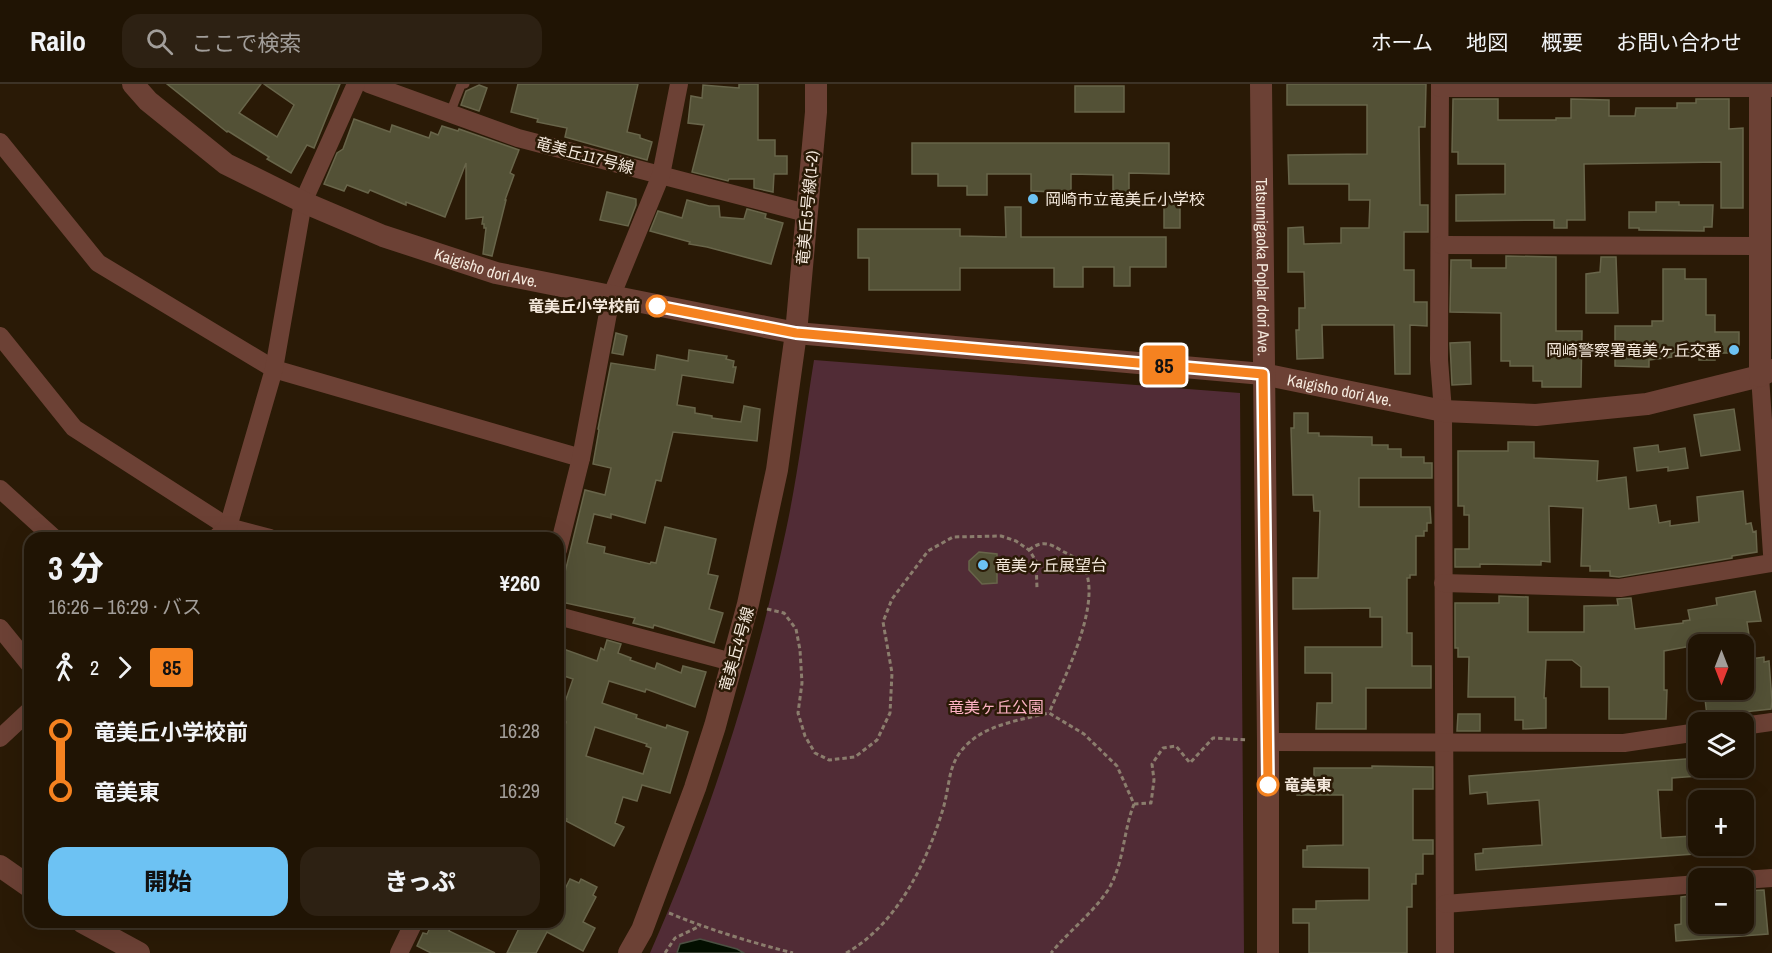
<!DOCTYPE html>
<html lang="ja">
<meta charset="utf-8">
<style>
:root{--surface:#201404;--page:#2d2113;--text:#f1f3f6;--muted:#a29e9a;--line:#3d3326;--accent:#6dc2f3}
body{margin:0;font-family:"Archivo Narrow","Noto Sans JP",sans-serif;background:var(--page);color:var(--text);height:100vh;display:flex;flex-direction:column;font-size:22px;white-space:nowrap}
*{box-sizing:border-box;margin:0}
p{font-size:20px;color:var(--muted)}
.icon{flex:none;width:33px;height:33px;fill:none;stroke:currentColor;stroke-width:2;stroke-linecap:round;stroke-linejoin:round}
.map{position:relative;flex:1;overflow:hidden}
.sheet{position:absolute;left:24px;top:448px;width:540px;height:396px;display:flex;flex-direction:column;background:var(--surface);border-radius:18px;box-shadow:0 6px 24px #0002,0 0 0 2px var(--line)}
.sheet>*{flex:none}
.badge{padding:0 12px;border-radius:4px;font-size:21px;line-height:39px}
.needle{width:39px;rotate:180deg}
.fabs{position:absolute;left:1688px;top:550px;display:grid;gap:12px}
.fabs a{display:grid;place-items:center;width:66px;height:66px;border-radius:12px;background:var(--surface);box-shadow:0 6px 24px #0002,0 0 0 2px var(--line);font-size:30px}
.map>.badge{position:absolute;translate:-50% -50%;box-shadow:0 0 0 3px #fff}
.legs{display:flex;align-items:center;gap:9px;height:66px;padding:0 24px;font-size:20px}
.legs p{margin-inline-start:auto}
.overview{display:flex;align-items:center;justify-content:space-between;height:102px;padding:0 24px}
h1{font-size:33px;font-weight:800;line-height:45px}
.cta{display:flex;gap:12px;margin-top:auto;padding:12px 24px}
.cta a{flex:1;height:69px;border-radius:18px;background:var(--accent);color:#111;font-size:24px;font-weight:800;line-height:69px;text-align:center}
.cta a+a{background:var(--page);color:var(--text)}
ul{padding:0 24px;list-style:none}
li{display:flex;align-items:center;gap:21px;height:60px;font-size:22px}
li i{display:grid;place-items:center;width:9px;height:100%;margin:0 8px;background:currentColor}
li i::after{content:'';width:15px;height:15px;margin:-8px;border:4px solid;border-radius:50%;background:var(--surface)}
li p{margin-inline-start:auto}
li:first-child i{background:linear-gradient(#0000 50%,currentColor 0)}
li:last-child i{background:linear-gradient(currentColor 50%,#0000 0)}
header{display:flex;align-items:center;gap:36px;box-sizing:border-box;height:84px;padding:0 30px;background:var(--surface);border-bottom:2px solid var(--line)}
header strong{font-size:28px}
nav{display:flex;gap:33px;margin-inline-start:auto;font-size:21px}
.search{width:420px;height:54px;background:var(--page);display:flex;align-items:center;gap:15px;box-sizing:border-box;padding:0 21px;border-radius:18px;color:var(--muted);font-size:22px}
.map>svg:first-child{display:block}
.green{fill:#512c36}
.water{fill:#030f00;stroke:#4b5042;stroke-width:1.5}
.building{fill:#535136;stroke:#68654a;stroke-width:1.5;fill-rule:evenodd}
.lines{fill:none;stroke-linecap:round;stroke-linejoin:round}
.path{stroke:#8b7d6d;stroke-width:3;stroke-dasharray:4.5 3;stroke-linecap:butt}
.service{stroke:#6c4135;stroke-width:9}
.minor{stroke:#6c4135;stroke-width:18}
.tertiary{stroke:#6c4135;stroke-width:22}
.line-1-casing{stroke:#fff;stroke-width:14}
.line-1{stroke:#f58220;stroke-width:9}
.poi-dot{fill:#6dc2f3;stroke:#2a1a06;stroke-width:2}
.stop-1-dot{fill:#fff;stroke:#f58220;stroke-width:3}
.labels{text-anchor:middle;stroke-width:5;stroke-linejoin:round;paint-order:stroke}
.street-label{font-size:16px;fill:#f4e8dc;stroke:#2a1a06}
.poi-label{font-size:16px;fill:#f4e8dc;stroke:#2a1a06;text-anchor:start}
.stop-label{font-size:16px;font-weight:bold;fill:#f4e8dc;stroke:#2a1a06;text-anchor:end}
.park-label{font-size:16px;fill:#fdb2c4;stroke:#2a1a06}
</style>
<header>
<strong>Railo</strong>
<div class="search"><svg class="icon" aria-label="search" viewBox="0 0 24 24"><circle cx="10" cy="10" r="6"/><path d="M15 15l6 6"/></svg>ここで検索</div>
<nav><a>ホーム</a><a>地図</a><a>概要</a><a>お問い合わせ</a></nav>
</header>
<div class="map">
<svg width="1772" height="869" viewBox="0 0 1772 869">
<rect width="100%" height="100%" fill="#2a1a06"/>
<path class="green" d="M814 276 1240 309 1244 869H650C710 734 755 591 786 446 798 390 805 332 814 276Z"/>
<path class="water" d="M700 855 737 865 744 869H677L680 860Z"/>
<g class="building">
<path d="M167 0H261L239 29 277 53 294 21 264 0H340L314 64 307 61 291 89 267 75 269 73 228 47 227 48Z"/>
<path d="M518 0H638L627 48 640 51V54L652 58 647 76 565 53 567 44 537 38 538 35 511 28Z"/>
<path d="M739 0H758V56H775V72H787V90H774L773 108 754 104V95H729L728 97 692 88 704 41 688 39 691 12 702 14 703 1 739 4Z"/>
<path d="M1287 0H1426L1425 43H1419L1420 121H1428V148H1404V186H1414V218H1427V242L1410 241V290H1395L1394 241H1322L1323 274 1297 275 1296 246H1299V224H1305L1304 188H1288V144L1303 143 1304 160 1341 159V144H1369L1370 116H1349V100H1289L1288 71 1367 70V21H1287Z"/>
<path d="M479 1 487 4 479 27 461 21 466 7Z"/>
<rect x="1075" y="2" width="49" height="26"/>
<path d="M1453 15H1498V36H1556V34H1571V15L1609 16V32H1635L1636 24H1677V19H1696V15H1729V45L1743 44V124H1721V78L1584 80 1585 136H1567V144H1554V136L1456 137V111L1505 110V80H1458V68H1452Z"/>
<path d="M354 35 390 48 392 41 429 54 431 48 438 51 442 42 458 47 459 45 519 66 510 89 514 91 505 116H506L492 172 483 170 486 144H484V140H482L483 133 466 135V79L445 133 406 118V121L370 106 368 109 347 101 344 107 324 100 337 69 343 65Z"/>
<path d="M912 59H1169V90L1129 89V108H1113V91L1071 90V108H1057L1031 107V90H987V111H967V102H938V90H912Z"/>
<path d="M607 108 636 115V121L628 142 600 136Z"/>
<rect x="1164" y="111" width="16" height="33"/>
<path d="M687 116 709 122H719L720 133 744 135 747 125 766 130 765 134 783 139 771 180 707 163 689 160 690 158 650 147 658 127 682 134Z"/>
<path d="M1656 118H1679V121H1713L1712 143H1704V147L1639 146V144H1629V128H1656Z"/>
<path d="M1005 123H1021V153H1166V183H1130V202H1114V183H1083V203H1054V184H960V206H869V174H858V145H960V152L1006 153Z"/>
<path d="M1506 172 1556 173V247H1582L1581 303H1542V297H1533V282H1510V277H1501V229L1450 228 1451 176H1471V184H1506Z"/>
<path d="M1601 173H1616L1618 229H1586V190L1600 188Z"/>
<path d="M1663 185H1685V195H1706V231H1715V248H1739V269H1715V276H1699V269H1672V273L1649 276V283L1615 282V242H1652V237H1663Z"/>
<path d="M616 249 627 252 623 271 612 269Z"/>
<path d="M1470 258 1471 300 1452 301 1450 259Z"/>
<path d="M689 266 727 272 726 275 734 277 733 283H736L733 299 682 291 677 321 695 324V329L712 332V334L741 338 744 322 760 325 757 357 673 348 661 397 656 396 645 439 611 430V434L594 430 587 459 605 463 604 469 650 480 651 478 656 479 665 443 716 455 708 490 718 492 709 525 723 529 714 559 654 541 653 544 633 539 635 534 561 518 562 514 559 513 585 406 605 411 611 384 593 380 599 346 598 345 611 279 655 286 657 271 688 277Z"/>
<path d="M1734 325 1740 366 1701 372 1694 331Z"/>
<path d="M1294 329H1308V349H1319V352L1372 353V361H1388V365H1401V373H1424V379H1432V394H1359V423H1430L1431 439H1427V447H1424V452H1416V491H1410V494H1407V549H1412V582H1431V604H1366V645H1316L1317 619H1332V589H1305V563H1382V533H1370V524L1293 525V494H1318L1320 427H1314L1313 411H1293L1291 344H1294Z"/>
<path d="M1508 358H1534V374L1598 377 1597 397 1626 393 1629 425 1656 421 1659 439 1670 437V442L1699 438 1697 413 1743 407 1746 440 1751 439 1753 448 1756 447 1757 468 1732 472V474L1619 493 1610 492V487H1590V482H1581L1583 424 1549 422 1550 478 1541 477V481L1480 480V483H1455V465H1469V431H1464V422H1458V367H1508Z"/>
<path d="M1658 361 1659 368 1685 364 1688 384 1668 387V383L1637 387 1634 364Z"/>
<path d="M979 468 997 470V499L982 500 969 486V477Z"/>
<path d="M1755 507 1761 537 1747 538 1750 557 1719 561H1697L1664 567V606H1667L1666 635H1609V603H1581V583L1572 576H1546L1544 614H1546V644L1523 645V636H1515V613H1468L1469 573H1458V564H1455V519H1499V512L1528 513V548H1584V522L1618 521 1617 515 1631 514 1635 545 1683 539V537L1690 536 1688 526 1717 521 1716 514Z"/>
<path d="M607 556 621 560 618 569 631 574 630 576 655 585 657 579 681 589 683 582 706 588 695 623 646 605 645 608 609 597 602 619 637 631 636 634 666 644 667 641 688 648 670 709 642 701 637 717 623 713 615 739 624 743 614 762 566 737 567 735 558 731V662L566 638 558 635V619L564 621 573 595 558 590V563L597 577 601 564 604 566ZM595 643 647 660 646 662 651 664 643 690 586 672Z"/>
<path d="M1764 573V578L1769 577 1772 617 1771 625 1707 632 1704 606H1743V576Z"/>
<path d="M1458 630H1480V647H1457Z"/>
<path d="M1698 674V692L1672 694V706H1658L1661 754 1692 752 1694 770 1476 786 1475 770 1483 769V765L1542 761 1539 716 1488 720 1487 708 1470 710 1469 692Z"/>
<path d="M1372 682 1433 683V705H1413V756H1433V770H1423V790H1416V800H1412V823H1407V869H1309V839H1293V825H1316V817L1369 816V784L1303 783V766H1307V762L1343 761V711H1297V696H1314V684H1372Z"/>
<path d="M570 795 579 799 581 795 597 803 593 811 596 813 583 838 595 844 583 867 547 848 536 869H507L522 838H558V810L562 801 566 803Z"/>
<path d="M1764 806 1768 850 1676 857 1675 841 1681 840V813L1698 811V840H1743V807Z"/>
<path d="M433 838H453L449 847 495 869H431L417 862 423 849 427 850Z"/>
</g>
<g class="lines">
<g class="path">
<path d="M1029 466C1042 456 1049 459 1062 467 1068 470 1077 474 1081 479 1107 512 1063 596 1049 629"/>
<path d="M767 525 784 529 796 545 800 566 802 599 798 629 805 652 815 669 829 676 855 673 877 656 890 629 892 589 883 538 892 515 928 467 953 453 1001 452 1016 457 1029 466 1036 477 1037 504"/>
<path d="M1134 720 1151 719 1154 696 1152 680 1163 664 1176 662 1190 679 1213 654 1248 656"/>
<path d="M669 829C710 846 750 858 793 869"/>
<path d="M665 869 675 854 700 842"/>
<path d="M846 869C897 841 927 778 943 725 952 694 946 675 976 653 994 640 1027 634 1049 629L1084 650 1117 682 1134 720C1123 748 1124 780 1108 806 1092 830 1069 847 1051 869"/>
</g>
<path class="service" d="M450 29 461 1 465 0"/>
<g class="minor">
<path d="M369 0 518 54 806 129"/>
<path d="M1440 0 1439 276 1443 327 1445 869"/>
<path d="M1440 4H1772"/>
<path d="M0 58 98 179 274 285 581 374"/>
<path d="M1441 161 1758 162"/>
<path d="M0 252 74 344 228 443 270 454"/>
<path d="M1760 292 1772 470"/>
<path d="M0 405 54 454"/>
<path d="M216 454 228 443 274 285 303 118 356 0"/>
<path d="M558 466 581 374 611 213 661 91 679 0"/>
<path d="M1443 499 1620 504 1772 479"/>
<path d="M558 532 732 578"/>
<path d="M0 544 30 581"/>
<path d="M1743 642 1772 638"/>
<path d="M0 654 30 626"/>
<path d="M1268 658 1624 659 1698 648"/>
<path d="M1743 796 1772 794"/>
<path d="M1445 820 1698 800"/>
<path d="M399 869 414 838"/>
</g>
<g class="tertiary">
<path id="s1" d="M133 0 148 17 226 80 303 118 383 152 496 189 796 249 1263 290 1443 327 1536 331 1647 320 1760 292 1772 286"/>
<path id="s2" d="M1261 0 1268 658V869"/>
<path d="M1760 0V292"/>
<path d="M0 782 30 803"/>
<path d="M82 838 139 869"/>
<path d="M629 869 642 846 695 704 715 642 748 520 777 386 796 249 816 28V0"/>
</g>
</g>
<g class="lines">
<g class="line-1-casing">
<path id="line-1" d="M657 222 796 249 1263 290 1268 701"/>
</g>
<use href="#line-1" class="line-1"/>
</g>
<g class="poi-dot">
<circle cx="1033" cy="115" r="6"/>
<circle cx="1734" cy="266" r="6"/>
<circle cx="983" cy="481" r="6"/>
</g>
<g class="stop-1-dot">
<circle cx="657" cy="222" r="10"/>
<circle cx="1268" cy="701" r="10"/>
</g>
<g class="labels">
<g class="street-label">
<text transform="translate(585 71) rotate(15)" y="6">竜美丘117号線</text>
<text transform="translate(807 124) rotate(-85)" y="6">竜美丘5号線(1-2)</text>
<text dy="6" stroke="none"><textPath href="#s1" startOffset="404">Kaigisho dori Ave.</textPath></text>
<text dy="6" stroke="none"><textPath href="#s2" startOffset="183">Tatsumigaoka Poplar dori Ave.</textPath></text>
<text dy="6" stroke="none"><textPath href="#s1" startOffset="1268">Kaigisho dori Ave.</textPath></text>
<text transform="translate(736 565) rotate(-74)" y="6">竜美丘4号線</text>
</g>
<g class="poi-label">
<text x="1045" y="121">岡崎市立竜美丘小学校</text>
<text x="1722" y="272" text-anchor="end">岡崎警察署竜美ヶ丘交番</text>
<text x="995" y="487">竜美ヶ丘展望台</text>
</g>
<g class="stop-label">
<text x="640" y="228">竜美丘小学校前</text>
<text x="1284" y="707" text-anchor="start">竜美東</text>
</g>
<g class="park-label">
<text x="996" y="629">竜美ヶ丘公園</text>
</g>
</g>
</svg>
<div class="fabs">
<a><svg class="needle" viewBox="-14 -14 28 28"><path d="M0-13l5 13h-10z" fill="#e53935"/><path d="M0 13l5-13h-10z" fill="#a29e9a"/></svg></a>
<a><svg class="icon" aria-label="layers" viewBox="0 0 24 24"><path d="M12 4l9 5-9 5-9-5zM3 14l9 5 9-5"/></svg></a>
<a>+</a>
<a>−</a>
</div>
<b class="badge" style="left:1164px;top:281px;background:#f58220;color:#111">85</b>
<section class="sheet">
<div class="overview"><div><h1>3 分</h1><p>16:26 – 16:29 · バス</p></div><b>¥260</b></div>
<div class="legs"><svg class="icon" aria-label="walk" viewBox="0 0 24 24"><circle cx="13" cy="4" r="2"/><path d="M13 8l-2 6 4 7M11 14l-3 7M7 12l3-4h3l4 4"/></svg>2<svg class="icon" aria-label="forward" viewBox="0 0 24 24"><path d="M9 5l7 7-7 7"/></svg><b class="badge" style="background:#f58220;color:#111">85</b></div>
<ul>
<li><i style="color:#f58220"></i><b>竜美丘小学校前</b><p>16:28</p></li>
<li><i style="color:#f58220"></i><b>竜美東</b><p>16:29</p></li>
</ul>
<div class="cta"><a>開始</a><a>きっぷ</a></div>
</section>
</div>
